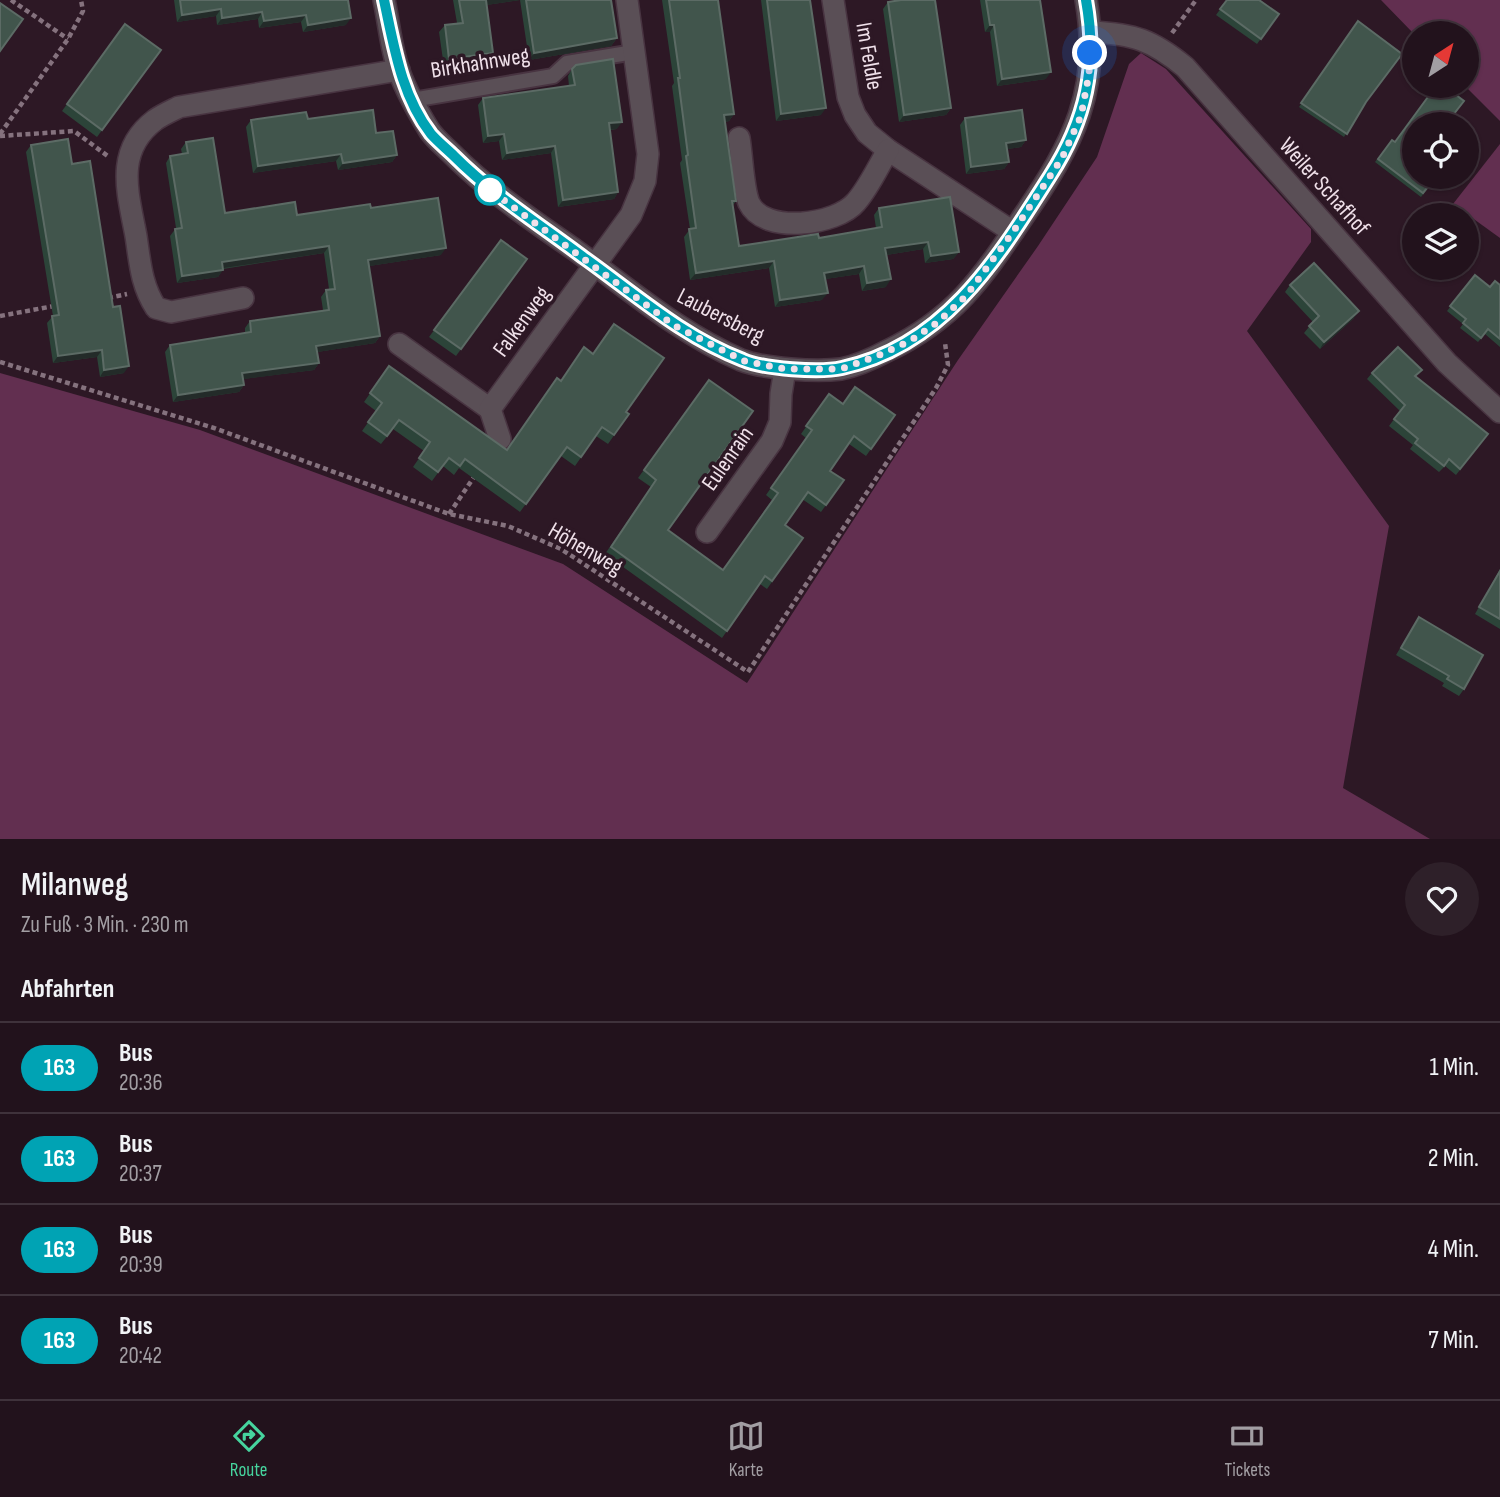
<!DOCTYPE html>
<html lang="de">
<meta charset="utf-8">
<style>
:root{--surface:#22121c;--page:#2e2029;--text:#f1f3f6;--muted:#a29ea3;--line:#3f323b;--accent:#46d49e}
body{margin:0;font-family:"Sofia Sans Condensed",sans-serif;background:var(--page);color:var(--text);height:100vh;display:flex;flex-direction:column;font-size:26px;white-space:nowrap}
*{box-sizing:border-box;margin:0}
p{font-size:23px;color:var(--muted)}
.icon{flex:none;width:38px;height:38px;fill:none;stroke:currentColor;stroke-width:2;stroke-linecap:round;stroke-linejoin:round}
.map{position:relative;height:839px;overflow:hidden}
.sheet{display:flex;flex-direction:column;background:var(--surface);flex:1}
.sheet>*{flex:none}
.badge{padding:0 14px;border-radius:23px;font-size:24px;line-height:46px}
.needle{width:46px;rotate:36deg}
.buttons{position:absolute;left:1402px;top:21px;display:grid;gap:14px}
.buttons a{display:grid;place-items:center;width:77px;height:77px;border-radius:50%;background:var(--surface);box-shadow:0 2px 5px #0004,0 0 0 2px var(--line);font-size:35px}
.you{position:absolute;width:35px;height:35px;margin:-18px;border:5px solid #fff;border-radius:50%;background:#1a73e8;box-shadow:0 0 0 10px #1a73e833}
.map>.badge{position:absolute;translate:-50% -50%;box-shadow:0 0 0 4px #fff}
h2{padding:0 21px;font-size:26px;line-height:63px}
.round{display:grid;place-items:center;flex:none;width:74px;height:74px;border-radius:37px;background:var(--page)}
.overview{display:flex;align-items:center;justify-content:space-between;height:119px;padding:0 21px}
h1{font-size:33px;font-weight:600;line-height:52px}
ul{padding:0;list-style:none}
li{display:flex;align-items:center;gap:21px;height:91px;padding:0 21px;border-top:2px solid var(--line)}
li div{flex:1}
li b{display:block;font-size:26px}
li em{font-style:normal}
li .badge{min-width:77px;font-weight:700;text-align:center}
.tab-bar{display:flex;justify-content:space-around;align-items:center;height:98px;border-top:2px solid var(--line);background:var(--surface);font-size:19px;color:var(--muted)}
.tab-bar a{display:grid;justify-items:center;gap:4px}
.tab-bar .current{color:var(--accent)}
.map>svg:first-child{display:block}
.green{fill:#622f50}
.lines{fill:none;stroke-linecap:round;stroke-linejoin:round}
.service-casing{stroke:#483441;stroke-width:18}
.minor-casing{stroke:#483441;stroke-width:24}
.path{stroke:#85727e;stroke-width:4.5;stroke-dasharray:5 3.5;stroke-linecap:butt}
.service{stroke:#5a4f56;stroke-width:14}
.minor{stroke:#5a4f56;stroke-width:21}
.wall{fill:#2c4439}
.shaded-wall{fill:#232b29}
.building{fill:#41554c;stroke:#5c6b65;stroke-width:2}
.line-casing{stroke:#fff;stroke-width:16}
.line{stroke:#00a3b4;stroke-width:10}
.walk{stroke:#f0e1ea;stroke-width:7;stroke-dasharray:0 12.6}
.stop-dot{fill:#fff;stroke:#00a3b4;stroke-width:3.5}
.labels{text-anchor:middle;stroke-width:7;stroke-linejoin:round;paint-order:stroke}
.street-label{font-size:23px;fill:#f0e1ea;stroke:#2d1825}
</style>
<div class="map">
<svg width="1500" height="839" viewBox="0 0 1500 839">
<rect width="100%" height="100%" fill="#2d1825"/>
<g class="green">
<path d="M1381 0H1500V121L1465 86 1466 33 1414 34Z"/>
<path d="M1141 53 1166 69 1311 229V242L1247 331 1389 526 1343 788 1430 839H0V373L200 430 563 564 747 683 958 360 1038 246 1097 157 1129 64Z"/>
<path d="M1500 144V238L1453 204Z"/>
</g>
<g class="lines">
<g class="service-casing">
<path id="service" d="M412 100 553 76 567 63 634 52"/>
</g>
<g class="minor-casing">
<g id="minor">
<path d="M384 0C389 23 391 49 399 71 406 91 418 112 429 130 435 139 445 147 452 154 489 191 532 220 575 250 629 289 679 333 741 360 764 369 817 372 841 369 856 366 874 358 887 351 956 318 982 278 1023 217 1073 144 1102 90 1086 0"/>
<path d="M833 0 848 97 855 115 867 133 888 150 1013 232"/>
<path d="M1092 32C1134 34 1152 40 1185 67L1447 363 1500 412"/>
<path d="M739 138C742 155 743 189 749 203 764 235 837 225 856 202 869 187 878 167 888 150"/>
<path d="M243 298 171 312 156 308C141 285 140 262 136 236 128 193 114 151 155 120 162 115 171 111 179 107L399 70"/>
<path d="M399 344 490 409"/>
<path d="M500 439 490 409 631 215 645 181 648 154 627 0"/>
<path d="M707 532 772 441 780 422 781 394 785 369"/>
</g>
</g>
<g class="path">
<path d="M11 0 68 39"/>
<path d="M1172 33 1196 0"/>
<path d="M0 134 68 39 83 11 81 0"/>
<path d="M0 136 74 131 109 157"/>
<path d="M108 298 127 294"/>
<path d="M0 316 54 306"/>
<path d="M0 362 214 428 449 514 508 526 561 549 748 672 936 388 948 365 945 343"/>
<path d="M449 514 476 474"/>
</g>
<use href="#service" class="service"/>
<use href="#minor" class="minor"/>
</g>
<g class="wall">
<path d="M174 0H348L346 25 303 32 301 22 259 28 258 19 217 25 216 16 177 22Z"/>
<path d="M453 0H611L617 38 611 46 529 60 520 0 486 5 488 61 444 67 439 32 445 25 457 23Z"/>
<path d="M662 0H718L734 114 729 121 725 122 736 201 733 205 739 246 819 238 876 228 874 215 879 208 959 252 953 259 925 263 923 249 886 255V287L862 291 859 274 825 279 822 300 775 307 769 268 690 280 684 237 690 229 680 163 682 160 672 86 674 83Z"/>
<path d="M761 0H810L821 115 776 121Z"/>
<path d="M980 0H1040L1046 79 997 86 990 32H985Z"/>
<path d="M1227 0 1279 14 1257 44 1216 15Z"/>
<path d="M888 2 951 108 946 115 899 122 883 9Z"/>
<path d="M1358 21 1365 103 1344 137 1299 107Z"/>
<path d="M125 24 161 50 97 137 62 111Z"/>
<path d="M572 69 617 129 610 130 618 192 614 199 558 207 551 153 502 160 499 141 483 143 478 105 483 98 569 86 568 76Z"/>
<path d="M965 118 1026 140 1021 147 1007 149 1009 162 1004 169 966 174 960 125Z"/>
<path d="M308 119 376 133 397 155 392 162 338 170 336 161 253 173 246 127 251 120Z"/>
<path d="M1414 124 1436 177 1421 197 1375 162 1392 140 1395 142Z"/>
<path d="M186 142 225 213 297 215 371 208 441 255 369 266 380 336 375 343 317 352 319 363 314 370 243 379 244 385 239 392 173 402 165 352 170 345 245 333V328L250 321 323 310 321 297 326 290 329 289 324 253 223 269 218 277 177 283 170 236 176 228 166 163 170 156 182 154 181 149Z"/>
<path d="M31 145 72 164 113 307 124 373 100 377 97 357 53 363 47 323 53 316 26 152Z"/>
<path d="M501 240 527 259 456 356 429 337Z"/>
<path d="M1475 275 1490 287 1500 285V347L1485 334 1478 342 1460 328 1463 324 1447 311Z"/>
<path d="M1290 285 1354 318 1320 349 1304 333 1313 322 1285 292Z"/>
<path d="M389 366 507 450 560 380 629 414 608 444 596 436 575 466 561 456 520 512 459 468 454 475 443 466 432 481 413 467 424 451 393 429 381 444 362 431 376 411 364 402Z"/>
<path d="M1372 373 1416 377 1483 440 1456 475 1445 466 1439 472 1410 449 1413 445 1389 426 1400 411 1367 379Z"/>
<path d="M709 380 668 530 723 570 772 500 766 495 806 438 801 434 829 394 843 404 895 415 866 456 849 444 830 471 844 480 821 512 802 499 785 525 803 538 767 589 760 584 722 638 605 554 651 487 638 478Z"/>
<path d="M1500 569V629L1475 614Z"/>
<path d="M1419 617 1464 689 1459 696 1442 686 1444 683 1396 655Z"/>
</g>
<g class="shaded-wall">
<path d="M485 0H520L480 6Z"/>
<path d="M221 9 216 16 177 22 182 15Z"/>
<path d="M262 12 258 19 217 25 222 18Z"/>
<path d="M306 15 301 22 259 28 264 21Z"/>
<path d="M351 18 346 25 303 32 308 25Z"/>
<path d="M990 25H994L990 32H985Z"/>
<path d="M617 38 611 46 529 60 534 53Z"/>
<path d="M493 53 488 61 444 67 449 59Z"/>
<path d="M1051 72 1046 79 997 86 1002 79Z"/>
<path d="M826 108 821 115 776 121 781 114Z"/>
<path d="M951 108 946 115 899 122 904 115Z"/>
<path d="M734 114 729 121 719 123 724 115Z"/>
<path d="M622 122 617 129 604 130 609 123Z"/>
<path d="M504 134 499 141 483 143 488 136Z"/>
<path d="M1026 140 1021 147 1001 150 1006 143Z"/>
<path d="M555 146 551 153 502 160 507 153Z"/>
<path d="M341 154 336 161 253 173 258 166Z"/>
<path d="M397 155 392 162 338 170 343 163Z"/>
<path d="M1009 162 1004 169 966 174 971 167Z"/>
<path d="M618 192 614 199 558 207 563 200Z"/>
<path d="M928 242 923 249 880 256 885 248Z"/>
<path d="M329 246 324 253 217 269 222 262Z"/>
<path d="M446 248 441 255 363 267 368 260Z"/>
<path d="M959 252 953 259 925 263 931 256Z"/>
<path d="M774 261 769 268 690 280 696 273Z"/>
<path d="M864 266 859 274 819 280 824 273Z"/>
<path d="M223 270 218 277 177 283 182 276Z"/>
<path d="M891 279 886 287 862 291 867 283Z"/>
<path d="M828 293 822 300 775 307 780 300Z"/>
<path d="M1359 311 1354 318 1320 349 1324 342Z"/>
<path d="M380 336 375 343 311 353 316 346Z"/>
<path d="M102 350 97 357 53 363 58 356Z"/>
<path d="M319 363 314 370 237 380 242 373Z"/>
<path d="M129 366 124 373 100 377 104 370Z"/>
<path d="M244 385 239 392 173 402 178 395Z"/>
</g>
<g class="building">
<path d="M180 0H348L351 18 308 25 306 15 264 21 262 12 222 18 221 9 182 15Z"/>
<path d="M459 0H486L493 53 449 59 445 25 463 23Z"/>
<path d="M526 0H611L617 38 534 53Z"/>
<path d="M669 0H718L734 114 724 115 736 201H732L739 246 818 234 819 238 882 227 879 208 950 197 959 252 931 256 928 242 885 248 891 279 867 283 864 266 824 273 828 293 780 300 774 261 696 273 689 229 696 228 686 156 688 155 678 78H680Z"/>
<path d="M767 0H810L826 108 781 114Z"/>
<path d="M901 0H935L951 108 904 115 888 2Z"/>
<path d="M986 0H1040L1051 72 1002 79 994 25H990Z"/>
<path d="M1227 0H1259L1279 14 1261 39 1220 9Z"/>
<path d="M0 3 23 19 0 51Z"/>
<path d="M1358 21 1402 54 1366 102 1347 134 1301 103Z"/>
<path d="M125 24 161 50 102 130 67 104Z"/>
<path d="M613 59 622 122 609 123 618 192 563 200 555 146 507 153 504 134 488 136 483 98 575 85 572 69 576 65Z"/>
<path d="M1436 86H1444L1464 101 1446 124H1414V177H1436L1423 193 1378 159 1392 140 1395 142Z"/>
<path d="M373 110 376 133 393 131 397 155 343 163 341 154 258 166 251 120 306 112 308 119Z"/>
<path d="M1022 110 1026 140 1006 143 1009 162 971 167 965 118Z"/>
<path d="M213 138 225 213 295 202 297 215 370 204 371 208 438 198 446 248 368 260 380 336 316 346 319 363 242 373 244 385 178 395 170 345 251 332 250 321 329 310 326 290 335 289 329 246 222 262 223 270 182 276 175 229 182 228 170 156 188 153 186 142Z"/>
<path d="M68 139 72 164 90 161 113 307 120 306 129 366 104 370 102 350 58 356 52 316 59 315 31 145Z"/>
<path d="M501 240 527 259 461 349 434 330Z"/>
<path d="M1314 263 1359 311 1324 342 1309 326 1319 316 1290 285Z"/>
<path d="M1475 275 1490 287 1495 281 1500 285V339L1488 329 1481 338 1463 323 1466 319 1450 306Z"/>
<path d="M614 324 664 358 626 412 629 414 614 435 602 427 581 457 567 447 526 504 465 459 460 466 449 458 438 472 419 458 430 442 399 420 387 436 368 422 382 403 370 393 389 366 507 450 557 378 561 381 584 347 593 354Z"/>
<path d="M1398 347 1422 370 1415 376 1488 434 1460 469 1449 459 1444 466 1415 443 1418 439 1394 419 1405 405 1372 373Z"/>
<path d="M709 380 753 411 668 530 723 570 778 493 771 488 812 430 806 426 829 394 843 404 855 387 895 415 871 449 854 436 830 471 844 480 826 505 808 492 785 525 803 538 772 581 765 576 727 631 611 547 656 480 644 470Z"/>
<path d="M1500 571V619L1479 607Z"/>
<path d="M1419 617 1483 655 1464 689 1447 679 1449 676 1401 648Z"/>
</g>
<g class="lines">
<g class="line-casing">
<path id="line" d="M384 0C394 46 401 95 431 134 438 142 447 149 454 156 493 195 539 224 583 257 635 294 683 337 743 360 764 369 820 373 842 368 945 346 998 258 1050 176 1086 120 1098 66 1086 0"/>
</g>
<use href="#line" class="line"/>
<path class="walk" d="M490 190 482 184 675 326 744 361 785 369H841L877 356 910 341 938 322 966 296 1013 232 1062 158 1081 116 1089 74 1090 53"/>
</g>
<circle class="stop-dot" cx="490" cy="190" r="14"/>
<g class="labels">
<g class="street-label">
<text transform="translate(870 56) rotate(80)" y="8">Im Feldle</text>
<text transform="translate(480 62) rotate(-9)" y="8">Birkhahnweg</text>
<text transform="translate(1325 186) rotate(48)" y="8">Weiler Schafhof</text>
<text transform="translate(721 315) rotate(27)" y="8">Laubersberg</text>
<text transform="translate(521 321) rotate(-54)" y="8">Falkenweg</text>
<text transform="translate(727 458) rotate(-55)" y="8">Eulenrain</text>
<text transform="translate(586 548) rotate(30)" y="8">Höhenweg</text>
</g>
</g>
</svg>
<div class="buttons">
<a><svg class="needle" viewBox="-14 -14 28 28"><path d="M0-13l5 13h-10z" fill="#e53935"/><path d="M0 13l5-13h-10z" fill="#a29ea3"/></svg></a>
<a><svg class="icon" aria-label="locate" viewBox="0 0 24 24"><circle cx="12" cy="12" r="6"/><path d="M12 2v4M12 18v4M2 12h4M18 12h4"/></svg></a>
<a><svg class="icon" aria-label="layers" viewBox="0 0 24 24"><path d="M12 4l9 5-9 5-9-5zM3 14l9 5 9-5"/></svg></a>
</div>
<div class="you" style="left:1090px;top:53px"></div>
</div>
<section class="sheet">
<div class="overview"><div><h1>Milanweg</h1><p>Zu Fuß · 3 Min. · 230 m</p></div><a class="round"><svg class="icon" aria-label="heart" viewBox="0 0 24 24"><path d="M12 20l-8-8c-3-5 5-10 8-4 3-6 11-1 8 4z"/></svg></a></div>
<h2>Abfahrten</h2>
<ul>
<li><span class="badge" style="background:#00a3b4;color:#fff">163</span><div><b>Bus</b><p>20:36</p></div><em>1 Min.</em></li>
<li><span class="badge" style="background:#00a3b4;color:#fff">163</span><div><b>Bus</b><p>20:37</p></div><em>2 Min.</em></li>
<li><span class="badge" style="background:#00a3b4;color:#fff">163</span><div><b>Bus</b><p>20:39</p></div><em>4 Min.</em></li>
<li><span class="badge" style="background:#00a3b4;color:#fff">163</span><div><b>Bus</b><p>20:42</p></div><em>7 Min.</em></li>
</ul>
</section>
<nav class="tab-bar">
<a class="current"><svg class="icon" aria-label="directions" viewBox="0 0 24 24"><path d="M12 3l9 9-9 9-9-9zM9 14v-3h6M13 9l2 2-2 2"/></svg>Route</a>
<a><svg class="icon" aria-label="map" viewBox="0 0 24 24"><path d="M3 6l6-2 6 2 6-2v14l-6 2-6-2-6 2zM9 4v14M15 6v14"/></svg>Karte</a>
<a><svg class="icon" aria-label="tickets" viewBox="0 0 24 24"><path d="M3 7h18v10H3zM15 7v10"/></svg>Tickets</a>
</nav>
